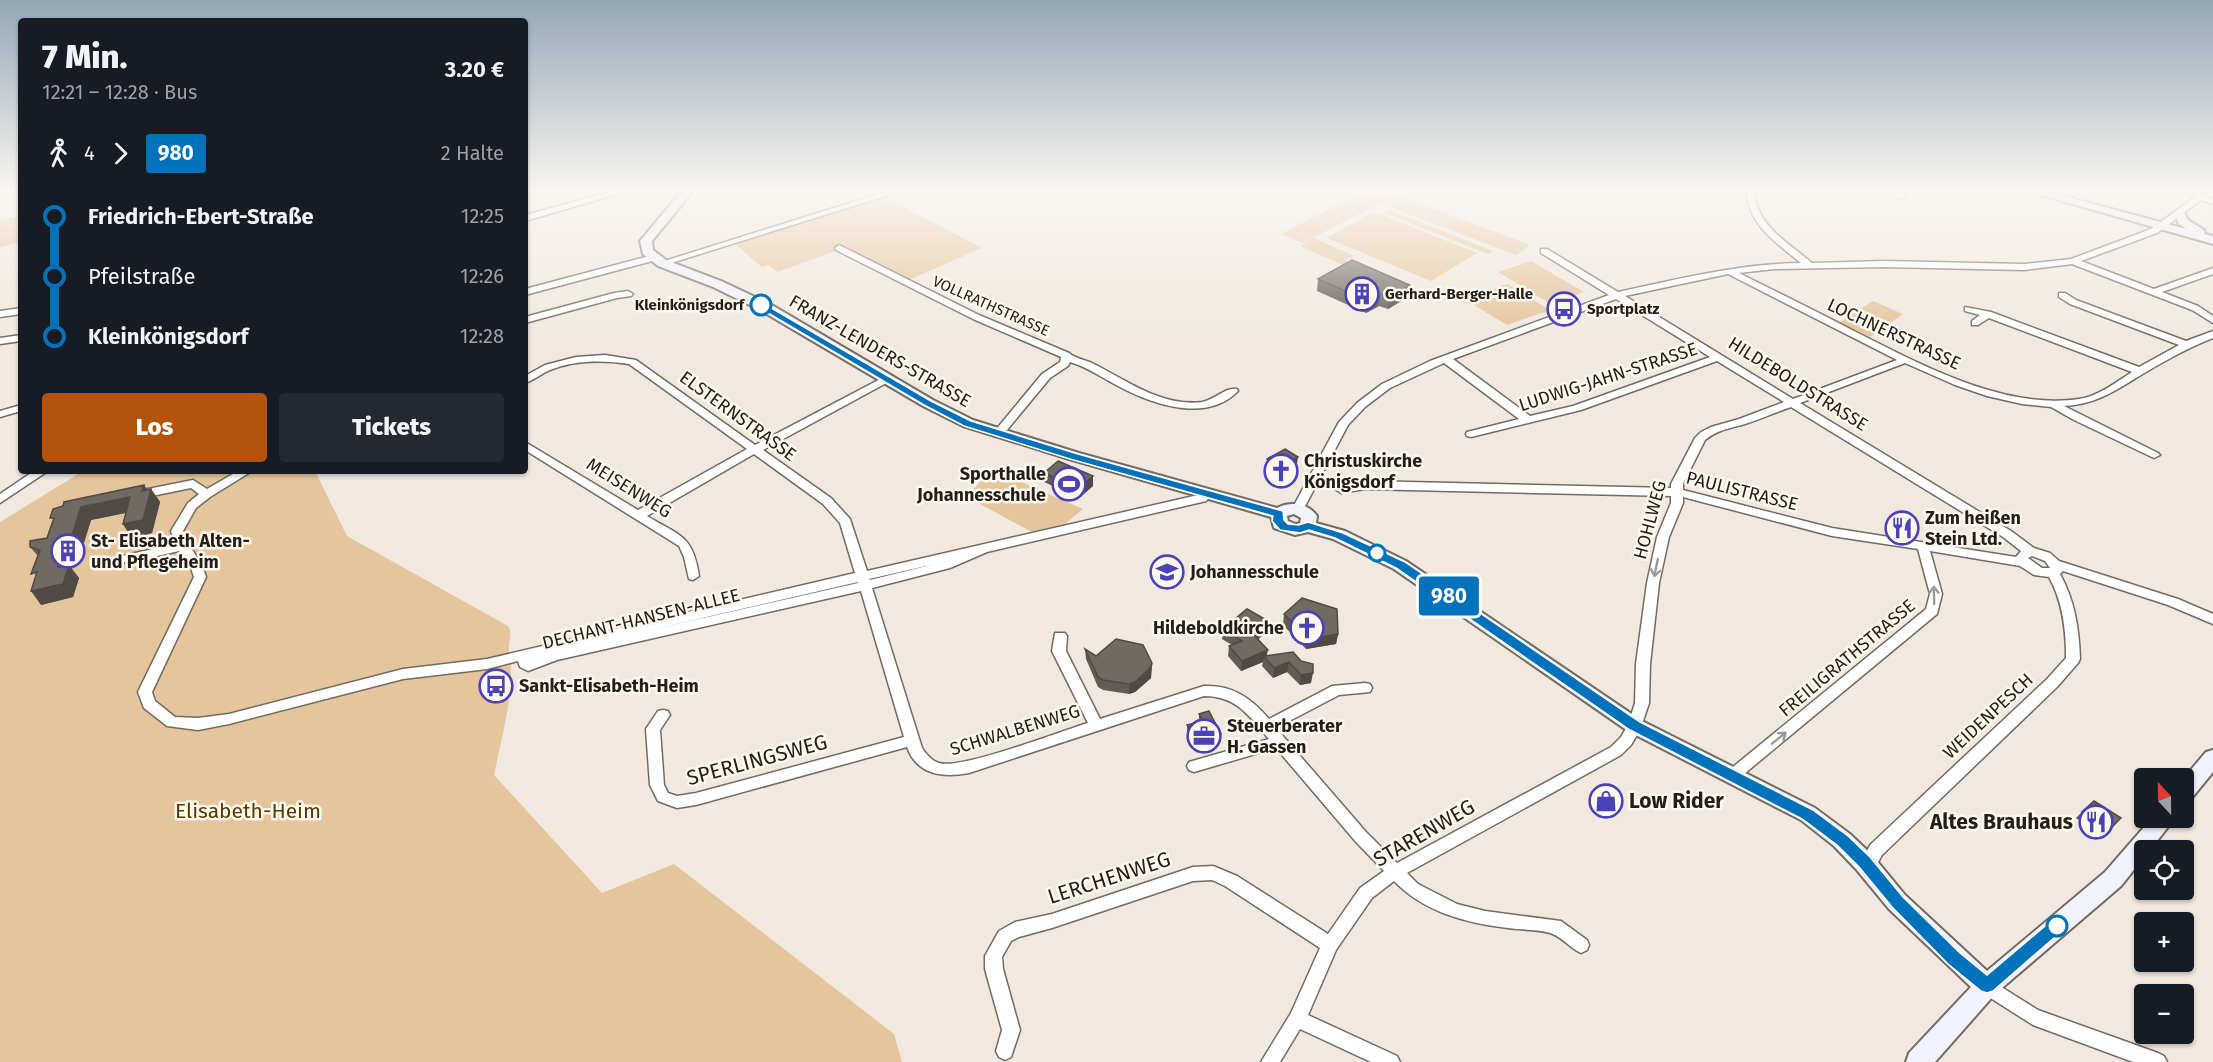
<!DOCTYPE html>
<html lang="de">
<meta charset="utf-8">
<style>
:root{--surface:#171b24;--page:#242831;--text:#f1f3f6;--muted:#9ea1a6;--accent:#b45309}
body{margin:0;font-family:"Fira Sans",sans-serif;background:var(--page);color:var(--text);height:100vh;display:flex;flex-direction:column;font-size:22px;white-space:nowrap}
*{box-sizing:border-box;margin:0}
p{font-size:20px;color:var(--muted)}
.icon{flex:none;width:33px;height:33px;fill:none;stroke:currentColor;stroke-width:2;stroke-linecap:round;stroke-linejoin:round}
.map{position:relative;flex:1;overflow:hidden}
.sheet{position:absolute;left:18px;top:18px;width:510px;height:456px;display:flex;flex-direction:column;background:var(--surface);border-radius:6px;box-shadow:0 2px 4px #0004}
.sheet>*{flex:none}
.badge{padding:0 12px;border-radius:4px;font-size:21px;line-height:39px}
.needle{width:39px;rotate:338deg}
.fabs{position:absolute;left:2134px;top:768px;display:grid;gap:12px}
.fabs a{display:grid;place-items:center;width:60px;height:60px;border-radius:6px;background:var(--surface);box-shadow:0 2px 4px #0004;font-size:30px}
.map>.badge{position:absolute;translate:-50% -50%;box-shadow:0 0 0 3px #fff}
.legs{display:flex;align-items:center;gap:9px;height:66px;padding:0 24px;font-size:20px}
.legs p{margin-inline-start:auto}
.overview{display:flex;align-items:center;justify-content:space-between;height:102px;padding:0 24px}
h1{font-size:33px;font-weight:800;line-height:45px}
.cta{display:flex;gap:12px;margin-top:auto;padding:12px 24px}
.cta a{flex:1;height:69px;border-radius:6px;background:var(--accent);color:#fff;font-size:24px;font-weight:800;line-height:69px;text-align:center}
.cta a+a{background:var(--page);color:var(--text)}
ul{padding:0 24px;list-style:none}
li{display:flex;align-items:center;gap:21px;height:60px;font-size:22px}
li i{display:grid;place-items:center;width:9px;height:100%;margin:0 8px;background:currentColor}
li i::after{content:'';width:15px;height:15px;margin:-8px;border:4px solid;border-radius:50%;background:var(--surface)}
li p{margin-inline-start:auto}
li:first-child i{background:linear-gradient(#0000 50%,currentColor 0)}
li:last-child i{background:linear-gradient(currentColor 50%,#0000 0)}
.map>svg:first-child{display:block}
.green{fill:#e5c59b}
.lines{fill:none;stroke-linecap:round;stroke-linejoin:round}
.street-casing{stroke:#726b63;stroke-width:3}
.secondary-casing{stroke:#726b63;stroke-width:4}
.street{fill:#fff;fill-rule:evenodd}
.secondary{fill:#f1f2fc;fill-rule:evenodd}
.wall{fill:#615b54}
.shaded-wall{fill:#4f4a45}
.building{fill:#716a62;stroke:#4f4a45;stroke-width:1.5}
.oneway{stroke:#9c9a98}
.line-1{fill:#0072bc;stroke:#fff;stroke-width:1.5}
.stop-1-dot{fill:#fff;stroke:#0072bc;stroke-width:3}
.labels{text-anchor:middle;stroke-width:5;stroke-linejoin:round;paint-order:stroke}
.far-poi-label{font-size:15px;font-weight:bold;fill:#221f1b;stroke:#fef7ed;text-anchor:start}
.far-stop-label{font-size:15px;font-weight:bold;fill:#221f1b;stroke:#fef7ed;text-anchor:end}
.far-street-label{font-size:15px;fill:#221f1b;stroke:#fef7ed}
.street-label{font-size:18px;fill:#221f1b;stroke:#fef7ed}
.poi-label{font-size:18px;font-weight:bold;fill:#221f1b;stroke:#fef7ed;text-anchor:start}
.near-street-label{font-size:21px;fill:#221f1b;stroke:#fef7ed}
.near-poi-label{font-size:21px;font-weight:bold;fill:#221f1b;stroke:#fef7ed;text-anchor:start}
.near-park-label{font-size:21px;fill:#593901;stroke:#fef7ed}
</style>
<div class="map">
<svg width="2213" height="1062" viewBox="0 0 2213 1062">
<rect width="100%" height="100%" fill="#f1e9e0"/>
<g class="green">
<path d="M1363 191H1385L1530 245 1516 255 1380 203 1303 243 1281 234Z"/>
<path d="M884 197 982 248 911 279 904 280 843 248 778 272 768 265 762 267 735 244 736 241Z"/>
<path d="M1389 210 1493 251 1488 254 1384 213Z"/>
<path d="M1374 212 1477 253 1431 281 1327 238Z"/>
<path d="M21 216V242L0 247V220Z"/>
<path d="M1314 238 1354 256 1345 260 1350 264 1345 266 1300 246Z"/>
<path d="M1531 261 1584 292 1551 304 1498 272Z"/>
<path d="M1507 284 1550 310 1507 325 1464 299Z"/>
<path d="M1873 301 1903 314 1870 337 1839 323Z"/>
<path d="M991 469 1083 509 1064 525 1032 532 967 497Z"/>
<path d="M83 471H315L347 536 508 626C513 634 508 641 509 650 516 688 502 735 494 775L602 893 674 864 894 1034 902 1062H0V522Z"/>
</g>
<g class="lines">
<g class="street-casing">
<g id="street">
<path d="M614 191H628L525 221V215Z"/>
<path d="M888 191H901L665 265 662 266 658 263Z"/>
<path d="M1747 191H1755C1754 224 1789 243 1812 263L1884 261 2024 264 2071 259 2151 229 2195 197 2183 191H2194L2213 199V204L2201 200 2157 233 2081 261 2154 289 2213 268V274L2162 292 2198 306 2213 316V323L2192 310 2072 264 2024 270 1884 267 1774 269 1739 273C1777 292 1816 311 1854 331 1920 364 2003 410 2079 399 2099 396 2116 382 2132 372L1989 318 1978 325H1972V321L1980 315 1965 311V307L1991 312 2139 367 2179 345 2070 304 2059 297V293H2065L2076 300 2186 341 2213 331V338C2190 347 2168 359 2146 372 2117 389 2099 404 2064 406L2158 453 2160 455 2154 458 2074 420 2051 407 2022 404 1987 396 1955 385 1905 363 1800 403 2011 531 2034 548 2050 553 2059 561 2178 599 2213 614V624L2168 605 2063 571 2060 574C2075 601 2079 629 2080 659L2078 663 2057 687 1882 855 1876 866 1864 869 1858 867 1856 862 1858 857 1865 855 1870 845 2047 679 2066 658C2066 630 2063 602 2049 577L2034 575 2020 566 1930 551 1942 594 1937 614 1738 779 1733 781 1728 779 1726 775 1728 771 1926 609 1930 594 1918 549 1832 536 1683 497V503L1669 537 1659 583 1650 664 1649 703 1640 730 1631 745 1621 755 1407 873 1418 884 1457 904 1485 911 1561 921 1587 940 1589 945 1587 950 1581 953C1570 948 1561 936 1550 933 1537 929 1521 930 1508 928 1466 923 1424 912 1394 881L1372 898 1336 950 1308 1015 1397 1056 1400 1062H1371L1300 1029 1280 1062H1261L1291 1013 1320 948 1225 886 1212 880 1193 881 1052 928 1019 937 1011 941 1002 957 1003 969 1020 1030 1011 1057 1005 1060 999 1057 996 1051 1002 1030 985 969V956L999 931 1015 922 1052 914 1193 867 1213 866 1237 876 1328 934 1360 888 1384 871 1356 842 1276 748 1194 772 1189 770 1187 766 1189 762 1269 739C1249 716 1237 696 1204 696L969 773C943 778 917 775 907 747L696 805 677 808 658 801 650 785 646 729 658 711 663 710 668 711 670 715 660 730 664 785 668 793 677 796 696 793 904 737 861 591 557 660 528 671 520 667 518 661 487 669 403 679 229 724 198 730 167 726 144 708 138 692 194 577 191 568 179 551 126 563 120 559 122 556 175 544 171 531 188 503 199 494 191 488 137 499 131 495 133 492 193 480 207 489 238 471H252L210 497 196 508 183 531C189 548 201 560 206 577L152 692 155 701 175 717 198 718 229 714 403 669 487 659 855 573 840 523 823 504 754 454 647 516C680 536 693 535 699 576L693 580 689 579 684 557 679 546 525 450V442L638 510 747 449 629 364C603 360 575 360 550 370 541 374 534 380 525 383V376L545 365 576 357 605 355 636 360 755 445 886 376 891 379 890 381 763 450 831 498 850 519 867 571 1198 495 1207 490 1213 494 1206 501 1202 502 987 552 950 568 872 588 922 748C926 754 932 761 939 763 961 770 1061 731 1088 723L1052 651 1055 633H1065L1067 636 1066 651 1100 719 1204 686C1233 685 1251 698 1269 719L1332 686 1365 683 1370 684 1372 688 1370 692 1339 695 1276 728 1366 832 1397 863 1611 747 1621 737 1628 725 1635 703 1636 664 1647 583 1657 537 1671 503V496L1365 489 1341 493 1335 489 1337 486 1365 481 1671 488V484L1695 438 1701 432 1711 427 1739 419 1784 402 1717 361 1581 410 1471 437 1467 436 1466 434 1467 432 1519 419 1444 363 1390 388 1365 407 1348 425 1302 512H1294L1292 509 1339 422 1357 403 1382 384 1430 361 1609 295 1541 253V249H1547L1618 292C1679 279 1738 264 1801 263 1779 245 1746 223 1747 191ZM1728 274 1897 360 1793 399 1625 296ZM1616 299 1710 357 1573 406 1530 416 1453 359ZM1791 407 2003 537 2021 551 2016 557 1832 528 1683 490V484L1705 440C1717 430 1731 428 1745 424 1761 419 1776 412 1791 407ZM2032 556 2045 561 2050 568H2042L2028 558ZM935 564 870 580 869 579ZM858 582V583L646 631Z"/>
<path d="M1890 191H1899L1906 197 1899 199Z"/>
<path d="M839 245 979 315 1069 353C1074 358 1086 360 1094 364 1127 381 1163 407 1202 402 1215 400 1225 387 1237 389L1238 391C1207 423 1154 405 1120 387 1104 379 1088 367 1070 362L1068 366 1050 378 1002 436H994L993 434 994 432 1042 374 1060 362 1061 357 973 319 836 250 835 248Z"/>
<path d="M653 255 656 256V260L525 295V289Z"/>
<path d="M628 291 633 294 631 296 617 298 525 323V317L614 293Z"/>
<path d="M21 308V314L0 317V311Z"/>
<path d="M21 335V341L0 344V338Z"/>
<path d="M21 405V411L0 417V411Z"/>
<path d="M34 471H48L0 503V494Z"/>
<path d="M1987 978 2038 1010 2158 1053 2164 1056 2167 1062H2133L2033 1025 1981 992 1978 986 1981 980Z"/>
</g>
</g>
<g class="secondary-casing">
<g id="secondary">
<path d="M682 191H693L652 241 653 250 666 260 721 281 770 304 933 400 973 420 1079 453 1277 508C1290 501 1308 503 1317 516L1316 523 1345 531 1406 561 1642 721 1815 808 1850 834 1872 855 1905 895 1987 971 2105 872 2152 818H2175L2150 850H2145V856L2121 886 1995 994 1935 1062H1906L1909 1053 1971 987 1889 909 1856 869 1834 846 1801 820 1628 731 1394 569 1333 539 1308 532 1295 535 1274 528 1271 517 1069 459 963 426 923 406 760 310 713 287 658 266 643 254 640 241ZM1294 514 1301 518 1300 523 1296 524 1288 521 1287 516Z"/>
<path d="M2027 191H2045L2186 229 2179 224 2174 214 2176 212H2184L2188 220 2204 230 2205 234 2213 236V244Z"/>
<path d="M2213 750V772L2191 799 2184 801V778L2206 752Z"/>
</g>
</g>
<use href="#street" class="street"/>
<use href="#secondary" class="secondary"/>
</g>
<g class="wall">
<path d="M1318 279 1408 297 1388 309 1379 306 1366 313 1317 291Z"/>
<path d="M1267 459 1296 470 1278 480 1266 472Z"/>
<path d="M1044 473 1093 476V486L1079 498 1044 482Z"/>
<path d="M144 485 147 490 151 489 160 502 152 533 132 538 123 524 126 513 91 520 81 552H77L72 569 79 578 73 597 41 605 35 578 38 556 30 547Z"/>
<path d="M1284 614 1338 634 1336 644 1306 649 1283 625Z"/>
<path d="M1223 629 1267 632 1258 639 1267 656 1293 652 1311 683 1300 685 1287 672 1273 678 1262 666 1263 662 1241 671 1228 656 1229 646 1232 645 1222 639Z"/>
<path d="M1085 649 1096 656 1152 663 1151 678 1135 692 1129 694 1103 690 1098 687 1086 659Z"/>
<path d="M1199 714 1221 741 1215 742 1214 746 1197 751 1187 732V725L1199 722Z"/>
<path d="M2082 812 2115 825 2103 836 2076 818Z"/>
</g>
<g class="shaded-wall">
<path d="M1410 285 1408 297 1388 309 1390 297Z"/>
<path d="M1381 294 1379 306 1366 313 1368 301Z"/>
<path d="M1298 457 1296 470 1278 480 1280 468Z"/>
<path d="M1093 476V486L1079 498V488Z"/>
<path d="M144 485 150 494 151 489 160 502 152 533 132 538 123 524 142 491Z"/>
<path d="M130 497 139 510 91 520 81 552H77L72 569 79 578 73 597 41 605 31 591 58 567 67 539 81 507Z"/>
<path d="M1268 621 1267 632 1252 644 1253 634Z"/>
<path d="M1338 634 1336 644 1306 649 1308 639Z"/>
<path d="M1268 650 1266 659 1264 656 1263 662 1241 671 1242 661Z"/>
<path d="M1289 662 1287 672 1273 678 1274 668Z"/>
<path d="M1152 663 1151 678 1135 692 1129 694V684Z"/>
<path d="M1313 673 1311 683 1300 685 1301 675Z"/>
<path d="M1221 734V741L1215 742 1214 746 1197 751V744L1213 736Z"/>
</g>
<g class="building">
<path d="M1352 260 1410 285 1390 297 1381 294 1368 301 1318 279Z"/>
<path d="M1285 449 1298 457 1280 468 1267 459Z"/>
<path d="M1058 461 1093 476 1079 488 1044 473Z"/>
<path d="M144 485 142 491 151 489 143 520 123 524 130 497 81 507 71 538 67 539 58 567 69 565 63 584 31 591 37 572 31 574 40 550 30 547V541L47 538 54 518H50L53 509 63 506 64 502Z"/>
<path d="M1302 598 1337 609 1338 634 1308 639 1284 614Z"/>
<path d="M1247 609 1268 621 1253 634 1268 650 1242 661 1229 646 1242 641 1223 629Z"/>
<path d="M1116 639 1143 645 1152 663 1151 667 1135 682 1129 684 1103 680 1098 677 1085 649 1096 656Z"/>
<path d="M1293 652 1301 661 1313 664V673L1301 675 1289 662 1274 668 1264 656Z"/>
<path d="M1209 711 1221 734 1213 736 1215 739 1197 744 1187 725 1203 721 1199 714Z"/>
<path d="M2094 801 2121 818 2109 830 2082 812Z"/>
</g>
<defs><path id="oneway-shaft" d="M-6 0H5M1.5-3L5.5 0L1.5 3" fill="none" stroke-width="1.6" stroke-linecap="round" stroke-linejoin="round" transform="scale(1.5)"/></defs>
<g class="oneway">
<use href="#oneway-shaft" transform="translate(1656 568) rotate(102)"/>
<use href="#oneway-shaft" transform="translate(1934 595) rotate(-91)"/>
<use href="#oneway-shaft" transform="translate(1779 738) rotate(-39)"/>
</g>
<linearGradient id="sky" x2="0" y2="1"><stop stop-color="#93a7b5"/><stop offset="0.56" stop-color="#f9f5f1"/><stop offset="1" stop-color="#f9f5f1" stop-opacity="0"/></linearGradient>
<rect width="2213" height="340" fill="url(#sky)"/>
<path class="line-1" d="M761 302 931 401 971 421 1078 454 1283 511 1284 520 1288 524 1299 525 1308 522 1343 533 1405 562 1640 722 1813 810 1848 836 1870 857 1903 897 1960 953 1987 975 2051 921 2057 919 2062 921 2065 926 2062 931 1993 991 1987 993 1981 991 1948 964 1892 907 1859 867 1837 845 1802 819 1630 730 1396 568 1335 538 1309 530 1300 533 1280 530 1272 521 1273 516 1070 459 964 426 924 405 758 307V303Z"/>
<defs>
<g id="building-ring" transform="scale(1.725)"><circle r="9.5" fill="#fef7ed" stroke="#4a42b8" stroke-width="1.5"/><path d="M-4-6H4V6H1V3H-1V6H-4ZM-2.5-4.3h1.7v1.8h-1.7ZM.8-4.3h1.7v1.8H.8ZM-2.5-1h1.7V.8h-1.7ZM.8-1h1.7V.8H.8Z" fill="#4a42b8"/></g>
<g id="bus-ring" transform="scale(1.725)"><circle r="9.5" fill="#fef7ed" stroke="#4a42b8" stroke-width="1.5"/><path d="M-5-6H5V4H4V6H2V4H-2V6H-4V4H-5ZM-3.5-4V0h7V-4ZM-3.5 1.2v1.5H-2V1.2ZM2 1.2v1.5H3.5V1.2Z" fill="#4a42b8"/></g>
<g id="church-ring" transform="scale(1.725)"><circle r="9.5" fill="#fef7ed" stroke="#4a42b8" stroke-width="1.5"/><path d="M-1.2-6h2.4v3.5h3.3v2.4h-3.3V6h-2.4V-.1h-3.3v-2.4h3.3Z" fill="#4a42b8"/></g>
<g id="stadium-ring" transform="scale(1.725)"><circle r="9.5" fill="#fef7ed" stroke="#4a42b8" stroke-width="1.5"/><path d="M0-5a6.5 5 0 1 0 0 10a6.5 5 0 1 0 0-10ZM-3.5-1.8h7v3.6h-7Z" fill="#4a42b8"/></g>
<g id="restaurant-ring" transform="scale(1.725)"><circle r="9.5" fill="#fef7ed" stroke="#4a42b8" stroke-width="1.5"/><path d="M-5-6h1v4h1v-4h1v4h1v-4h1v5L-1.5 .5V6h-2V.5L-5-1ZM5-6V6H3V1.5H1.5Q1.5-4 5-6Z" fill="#4a42b8"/></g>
<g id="school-ring" transform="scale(1.725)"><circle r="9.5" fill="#fef7ed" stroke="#4a42b8" stroke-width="1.5"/><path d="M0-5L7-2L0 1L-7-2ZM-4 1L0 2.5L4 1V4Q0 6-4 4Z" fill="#4a42b8"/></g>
<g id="office-ring" transform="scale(1.725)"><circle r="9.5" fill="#fef7ed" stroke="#4a42b8" stroke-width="1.5"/><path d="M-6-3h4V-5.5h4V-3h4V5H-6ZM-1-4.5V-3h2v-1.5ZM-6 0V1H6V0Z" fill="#4a42b8"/></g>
<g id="shop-ring" transform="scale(1.725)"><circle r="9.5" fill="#fef7ed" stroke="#4a42b8" stroke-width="1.5"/><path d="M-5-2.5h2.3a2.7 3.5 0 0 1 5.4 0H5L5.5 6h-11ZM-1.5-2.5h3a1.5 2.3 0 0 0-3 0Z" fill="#4a42b8"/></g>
</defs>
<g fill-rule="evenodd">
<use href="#building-ring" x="1362" y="294"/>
<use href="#bus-ring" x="1564" y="309"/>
<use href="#church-ring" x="1281" y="471"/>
<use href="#stadium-ring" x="1069" y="484"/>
<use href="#restaurant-ring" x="1902" y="528"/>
<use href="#building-ring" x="68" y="551"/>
<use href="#school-ring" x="1167" y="572"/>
<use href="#church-ring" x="1307" y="628"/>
<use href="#bus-ring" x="496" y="686"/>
<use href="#office-ring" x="1204" y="736"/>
<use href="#shop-ring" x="1606" y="801"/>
<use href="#restaurant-ring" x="2096" y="822"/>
</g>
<g class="stop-1-dot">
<circle cx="761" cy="305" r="10"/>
<circle cx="1377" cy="553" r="8"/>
<circle cx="2057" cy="926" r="10"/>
</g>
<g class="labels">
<g class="far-poi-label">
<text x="1385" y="299">Gerhard-Berger-Halle</text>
<text x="1587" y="314">Sportplatz</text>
</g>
<g class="far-stop-label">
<text x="744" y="310">Kleinkönigsdorf</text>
</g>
<g class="far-street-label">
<text transform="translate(991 306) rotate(24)" y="5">VOLLRATHSTRASSE</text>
</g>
<g class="street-label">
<text transform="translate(1894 334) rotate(25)" y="6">LOCHNERSTRASSE</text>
<text transform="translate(880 351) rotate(30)" y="6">FRANZ-LENDERS-STRASSE</text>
<text transform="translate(1608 377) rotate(-18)" y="6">LUDWIG-JAHN-STRASSE</text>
<text transform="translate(1798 384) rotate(32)" y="6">HILDEBOLDSTRASSE</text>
<text transform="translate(738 416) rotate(36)" y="6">ELSTERNSTRASSE</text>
<text transform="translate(629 488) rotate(32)" y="6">MEISENWEG</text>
<text transform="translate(1742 491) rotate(14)" y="6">PAULISTRASSE</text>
<text transform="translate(1650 520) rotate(-75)" y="6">HOHLWEG</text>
<text transform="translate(641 619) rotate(-14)" y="6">DECHANT-HANSEN-ALLEE</text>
<text transform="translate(1847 658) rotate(-40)" y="6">FREILIGRATHSTRASSE</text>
<text transform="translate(1988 716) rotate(-43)" y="6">WEIDENPESCH</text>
<text transform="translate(1015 730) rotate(-17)" y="6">SCHWALBENWEG</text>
</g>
<g class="poi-label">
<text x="1304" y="467">Christuskirche<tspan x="1304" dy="21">Königsdorf</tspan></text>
<text x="1046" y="480" text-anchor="end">Sporthalle<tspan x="1046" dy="21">Johannesschule</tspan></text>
<text x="1925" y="524">Zum heißen<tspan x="1925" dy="21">Stein Ltd.</tspan></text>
<text x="91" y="547">St- Elisabeth Alten-<tspan x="91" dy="21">und Pflegeheim</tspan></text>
<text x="1190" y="578">Johannesschule</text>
<text x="1284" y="634" text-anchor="end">Hildeboldkirche</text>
<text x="519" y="692">Sankt-Elisabeth-Heim</text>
<text x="1227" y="732">Steuerberater<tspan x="1227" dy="21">H. Gassen</tspan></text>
</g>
<g class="near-street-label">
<text transform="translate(757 760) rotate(-15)" y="7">SPERLINGSWEG</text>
<text transform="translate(1424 833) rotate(-30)" y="7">STARENWEG</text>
<text transform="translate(1109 878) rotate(-18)" y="7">LERCHENWEG</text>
</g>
<g class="near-poi-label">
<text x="1629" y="808">Low Rider</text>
<text x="2073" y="829" text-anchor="end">Altes Brauhaus</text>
</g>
<g class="near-park-label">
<text x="248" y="818">Elisabeth-Heim</text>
</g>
</g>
</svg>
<div class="fabs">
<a><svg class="needle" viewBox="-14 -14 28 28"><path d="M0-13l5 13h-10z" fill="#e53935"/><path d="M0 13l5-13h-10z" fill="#9ea1a6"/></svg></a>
<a><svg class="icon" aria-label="locate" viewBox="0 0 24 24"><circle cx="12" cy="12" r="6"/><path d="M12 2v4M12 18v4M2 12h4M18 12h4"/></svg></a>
<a>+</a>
<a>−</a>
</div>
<b class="badge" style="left:1449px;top:596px;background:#0072bc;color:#fff">980</b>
<section class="sheet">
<div class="overview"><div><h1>7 Min.</h1><p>12:21 – 12:28 · Bus</p></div><b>3.20 €</b></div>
<div class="legs"><svg class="icon" aria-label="walk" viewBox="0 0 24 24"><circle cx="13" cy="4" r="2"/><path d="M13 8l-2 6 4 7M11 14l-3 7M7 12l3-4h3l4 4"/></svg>4<svg class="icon" aria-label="forward" viewBox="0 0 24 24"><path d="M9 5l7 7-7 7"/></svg><b class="badge" style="background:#0072bc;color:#fff">980</b><p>2 Halte</p></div>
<ul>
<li><i style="color:#0072bc"></i><b>Friedrich-Ebert-Straße</b><p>12:25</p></li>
<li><i style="color:#0072bc"></i><span>Pfeilstraße</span><p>12:26</p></li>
<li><i style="color:#0072bc"></i><b>Kleinkönigsdorf</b><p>12:28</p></li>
</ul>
<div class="cta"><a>Los</a><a>Tickets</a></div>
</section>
</div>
